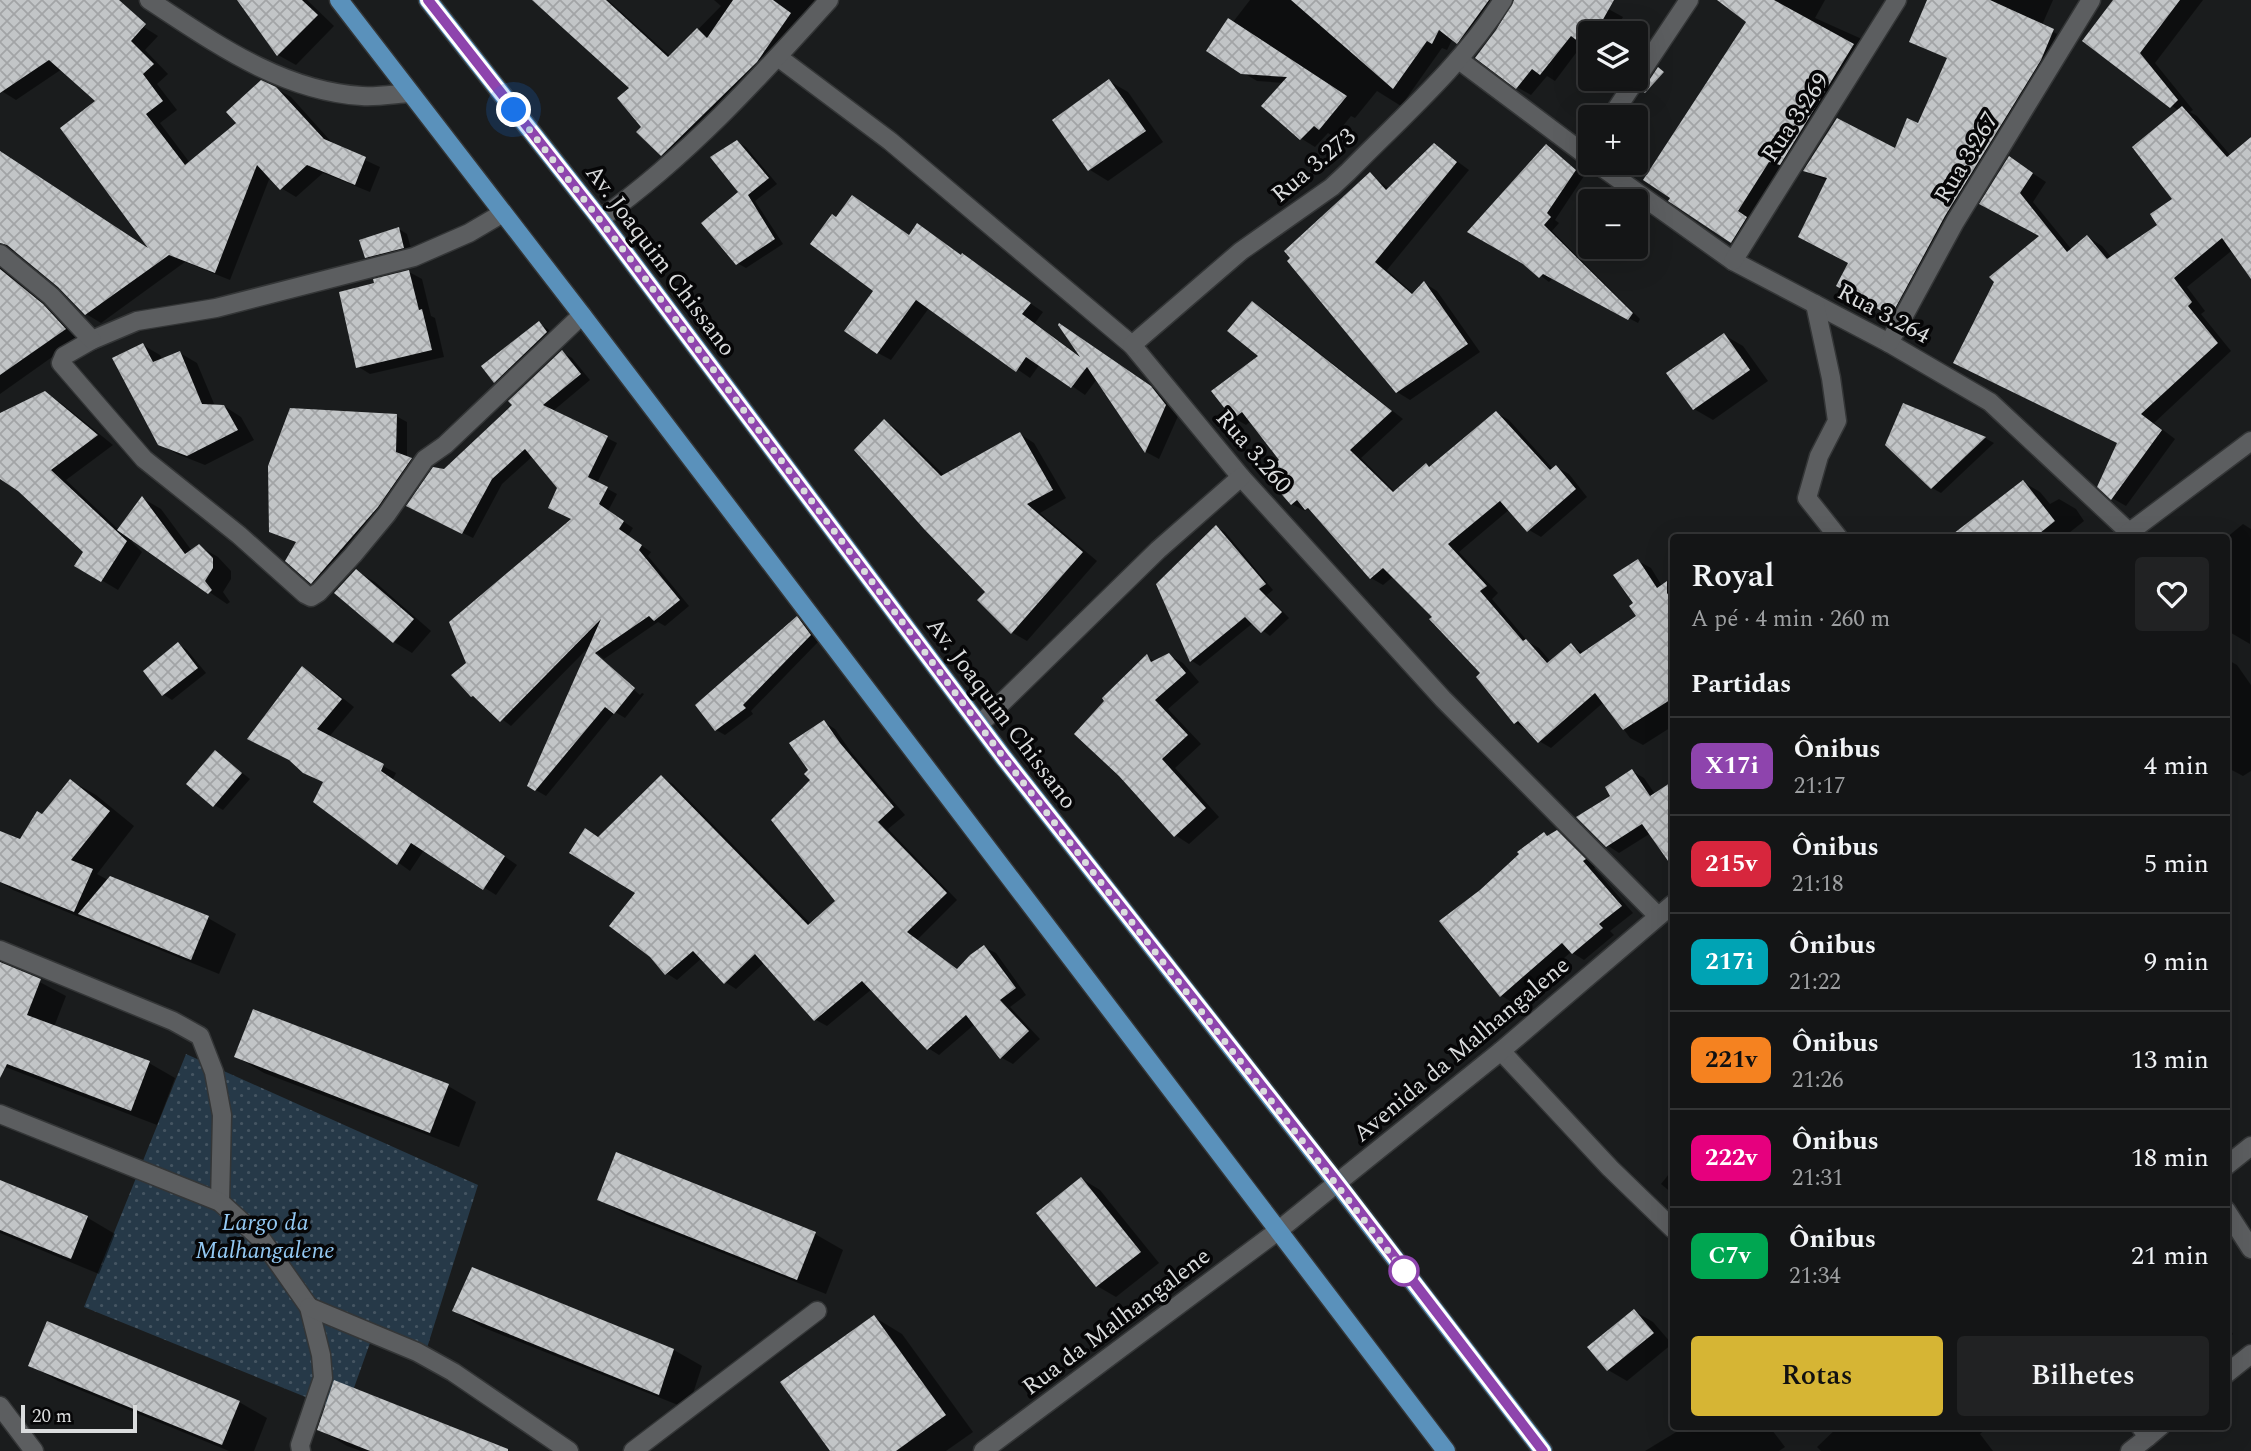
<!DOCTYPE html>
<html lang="pt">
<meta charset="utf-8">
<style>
:root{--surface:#141516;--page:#212223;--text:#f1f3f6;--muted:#9d9fa1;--line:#333435;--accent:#d6b534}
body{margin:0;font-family:Spectral,serif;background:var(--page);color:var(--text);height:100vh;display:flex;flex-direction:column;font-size:26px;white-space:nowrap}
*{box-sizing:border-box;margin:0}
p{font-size:23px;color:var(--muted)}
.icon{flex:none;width:38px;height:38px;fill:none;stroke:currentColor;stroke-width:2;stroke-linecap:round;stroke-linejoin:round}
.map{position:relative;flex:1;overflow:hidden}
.details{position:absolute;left:1670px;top:534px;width:560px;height:896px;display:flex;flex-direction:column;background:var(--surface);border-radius:7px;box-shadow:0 7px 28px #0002,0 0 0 2px var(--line)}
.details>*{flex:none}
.badge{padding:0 14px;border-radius:10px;font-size:24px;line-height:46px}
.controls{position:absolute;left:1578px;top:21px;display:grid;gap:14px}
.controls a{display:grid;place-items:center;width:70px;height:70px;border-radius:7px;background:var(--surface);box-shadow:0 7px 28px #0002,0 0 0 2px var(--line);font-size:35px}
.scale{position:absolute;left:21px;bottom:18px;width:116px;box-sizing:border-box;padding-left:7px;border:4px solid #dadcdd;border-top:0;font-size:19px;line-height:24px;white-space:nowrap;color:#dadcdd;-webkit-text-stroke:5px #060607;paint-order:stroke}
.you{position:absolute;width:35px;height:35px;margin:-18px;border:5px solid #fff;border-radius:50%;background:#1a73e8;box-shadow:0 0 0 10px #1a73e833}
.map>.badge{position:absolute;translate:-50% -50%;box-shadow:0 0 0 4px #fff}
h2{padding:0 21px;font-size:26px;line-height:63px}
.round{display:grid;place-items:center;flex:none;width:74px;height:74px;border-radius:7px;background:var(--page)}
.head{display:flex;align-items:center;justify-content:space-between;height:119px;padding:0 21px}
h1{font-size:33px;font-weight:600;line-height:52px}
.button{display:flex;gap:14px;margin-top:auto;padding:14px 21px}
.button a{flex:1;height:80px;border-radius:7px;background:var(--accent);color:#111;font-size:28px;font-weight:600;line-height:80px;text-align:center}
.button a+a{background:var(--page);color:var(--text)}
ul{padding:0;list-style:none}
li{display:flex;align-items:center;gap:21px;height:98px;padding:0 21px;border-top:2px solid var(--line)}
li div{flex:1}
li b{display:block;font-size:26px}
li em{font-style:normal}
li .badge{min-width:77px;font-weight:700;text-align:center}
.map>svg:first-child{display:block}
.park{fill:url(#park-dots)}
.shadow{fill:#0007}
.building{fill:url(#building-cross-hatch)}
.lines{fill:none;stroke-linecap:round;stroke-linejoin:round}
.service-casing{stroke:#343637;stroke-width:21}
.minor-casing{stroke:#343637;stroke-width:21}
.tertiary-casing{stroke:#343637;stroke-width:21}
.primary-casing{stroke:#343637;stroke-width:21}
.service{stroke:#5c5e60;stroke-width:18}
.minor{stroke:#5c5e60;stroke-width:18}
.tertiary{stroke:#5c5e60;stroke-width:18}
.primary{stroke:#5a91bb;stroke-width:18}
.line-casing{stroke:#fff;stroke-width:16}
.line{stroke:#8e44ad;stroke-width:10}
.walk{stroke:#dadcdd;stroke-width:7;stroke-dasharray:0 12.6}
.stop-dot{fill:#fff;stroke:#8e44ad;stroke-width:3.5}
.labels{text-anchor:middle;stroke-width:7;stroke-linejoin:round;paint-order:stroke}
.street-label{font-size:24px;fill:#dadcdd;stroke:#060607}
.park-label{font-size:24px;font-style:italic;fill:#93c8f2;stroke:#060607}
</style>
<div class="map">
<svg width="2251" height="1451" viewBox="0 0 2251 1451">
<defs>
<pattern id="park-dots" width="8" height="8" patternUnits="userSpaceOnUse" patternTransform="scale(1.75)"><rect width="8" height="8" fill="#263948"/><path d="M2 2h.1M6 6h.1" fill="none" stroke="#455562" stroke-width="1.8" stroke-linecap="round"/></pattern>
<pattern id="building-cross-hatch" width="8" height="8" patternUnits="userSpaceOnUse" patternTransform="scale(1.75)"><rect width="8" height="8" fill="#c2c5c7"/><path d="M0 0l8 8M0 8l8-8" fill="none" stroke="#a2a4a6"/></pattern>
</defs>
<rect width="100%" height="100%" fill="#1a1c1d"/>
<path class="park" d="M186 1054 478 1185 427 1348 375 1329 345 1413 84 1307Z"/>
<g class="shadow">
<path d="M0 0H101L158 36 145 50 168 74 157 84 177 110 160 123 190 163 275 88 291 97 335 146 380 167 370 192 323 173 296 197 281 188 270 177 230 280 185 262 101 323 86 314 60 286 18 252 11 251 3 260 7 273 58 315 79 338 0 394V152L153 252 98 102 62 69 16 100 0 90Z"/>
<path d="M240 0H307L334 26 296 65 278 55Z"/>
<path d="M541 0H608L671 57 721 6 714 0H820L677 163 662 154 643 127 632 88Z"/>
<path d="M1250 0H1511L1472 50 1453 38 1447 50 1442 48 1401 106 1377 91 1355 118 1351 116 1334 137 1328 133 1315 147 1302 139 1264 106 1284 83 1257 81 1242 72 1233 22Z"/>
<path d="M1515 0H1592L1623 17 1614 32 1615 33H1591L1555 81 1547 76 1531 95 1517 87Z"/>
<path d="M1720 0H1825L1815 18 1873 44 1746 250 1731 242 1749 22Z"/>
<path d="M1931 0H2053L2042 25 2057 34 2005 150 1906 323 1838 285 1850 263 1827 181 1805 171 1896 151 1919 125 1949 59 1913 42Z"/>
<path d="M2115 0H2203L2155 63 2193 110 2190 112 2197 116 2231 156 2251 139V235L2187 287 2205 311 2201 314 2231 351 2154 423 2175 439 2126 506 2112 498 2119 444 2041 236 1996 212 2023 167 2046 182 2033 202 2072 250 2088 237 2102 246 2112 258 2160 226 2175 200 2179 111 2085 41Z"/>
<path d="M1636 49 1653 62 1636 79Z"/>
<path d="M1109 81 1128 92 1163 142 1108 181 1090 170 1054 120Z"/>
<path d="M737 142 746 147 777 184 755 201 783 244 746 268 737 263 741 192Z"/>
<path d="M1435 145 1469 170 1387 270 1414 294 1424 283 1437 291 1480 352 1410 400 1397 392 1289 261 1370 175 1390 189Z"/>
<path d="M1546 146 1584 176 1555 220 1559 223 1552 231 1640 319 1638 323 1553 278 1549 282 1524 263Z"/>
<path d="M918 226 1043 312 1035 323 1082 358 1073 334 1165 396 1179 414 1159 459 1146 452 1097 379 1085 395 1040 364 1030 378 929 308 891 360 878 353 910 237Z"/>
<path d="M399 229 407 234 412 252 376 262 367 257Z"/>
<path d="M409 272 422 279 431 316 435 318 444 357 370 374 357 366 376 284Z"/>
<path d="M1252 303 1265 310 1403 419 1361 458 1395 492 1431 468 1497 413 1509 420 1554 470 1556 467 1569 474 1587 497 1541 537 1529 530 1510 509 1459 552 1498 593 1492 599 1528 642 1539 648 1551 662 1571 645 1584 653 1638 616 1635 604 1638 561 1651 568 1662 586 1667 583 1673 587V726L1643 745 1630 738 1604 702 1551 748 1539 741 1527 730 1515 723 1482 673 1434 617 1394 576 1383 585 1371 578 1315 513 1307 509 1305 511 1292 504 1281 460 1251 421 1246 425 1234 418 1261 356Z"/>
<path d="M539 324 548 329 555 338 504 386 495 381Z"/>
<path d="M1724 335 1743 346 1768 381 1713 420 1694 409Z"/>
<path d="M143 345 160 355 163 360 180 353 197 363 215 406H224L241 417 254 440 205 465 177 454 160 444Z"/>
<path d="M562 352 572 358 590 380 553 411 617 443 597 483 617 494 608 511 633 528 628 536 651 552 648 556 689 606 665 626 658 622 604 659 597 653V658L640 695 642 693 644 694 625 718 615 712 546 796 529 786 591 645 511 726 472 696 573 520 559 488 533 456 502 484 473 538 419 511 445 471 514 405Z"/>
<path d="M45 393 61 403 113 445 66 480 119 530 142 498 161 509 192 551 199 546 218 557 231 571V579L223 592 230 602 227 604 133 540 131 541 142 552 118 590 76 565 85 551 20 490 0 477V415Z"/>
<path d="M1904 405 1985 438 1994 443 1941 493 1932 488Z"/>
<path d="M396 416 407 422V458L421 465 322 588 312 582 297 543 270 531Z"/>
<path d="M884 421 898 430 945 476 1020 434 1034 443 1066 498 1040 513 1097 561 1027 641 1013 633 980 600 987 592Z"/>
<path d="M2023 482 2040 492 2050 504 2059 499 2076 509 2084 521 2064 537H1982L1969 524Z"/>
<path d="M2243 524 2251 529 2250 644 2226 630V538Z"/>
<path d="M1216 527 1225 532 1273 590 1267 595 1289 618 1270 636 1253 623 1200 666 1192 661 1158 585Z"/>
<path d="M356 571 375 582 431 631 412 653 394 642Z"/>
<path d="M797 618 806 623 819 641 751 711 753 714 725 735 716 730Z"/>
<path d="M178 644 187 650 206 673 172 700 164 695 145 671Z"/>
<path d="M1169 655 1183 663 1199 682 1168 709 1201 744 1175 768 1219 817 1189 844 1175 835 1107 701 1147 657 1156 662Z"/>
<path d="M2226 659 2237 665 2251 685V771L2243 776 2226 767Z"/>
<path d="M303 668 315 676 354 707 329 737 396 773 393 779 517 865 496 895 424 850 410 871 315 802 325 782Z"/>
<path d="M824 722 835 729 851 752 905 815 888 829 957 900 917 940 958 970 984 947 996 953 1026 995 1010 1007 1040 1039 1013 1064 1002 1058 975 1024 939 1055 928 1048 872 989 827 1026 816 1020 765 962 736 989 725 982 702 958 677 980 666 973 638 892 599 838 661 777 673 784 811 924 837 901 810 770Z"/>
<path d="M216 752 250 779 223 810 214 805Z"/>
<path d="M1632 771 1644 778 1655 794 1673 783V861L1651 833 1619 853 1607 845 1613 796Z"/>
<path d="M71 781 96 795 134 826 97 874 108 880 110 878 208 918 236 934 219 974 13 890 0 882V846L20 842Z"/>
<path d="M1557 832 1569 839 1596 867 1594 868 1633 913 1610 931 1614 935 1584 960 1571 952 1513 1003 1502 996 1442 922 1481 892 1544 834 1549 837Z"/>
<path d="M0 961 66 996 54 1027 149 1063 175 1078 157 1125 0 1065Z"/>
<path d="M254 1011 448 1086 476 1102 459 1147 264 1073 237 1057Z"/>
<path d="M1673 1169V1194L1661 1184Z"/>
<path d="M1082 1179 1100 1190 1159 1263 1116 1297 1097 1286 1039 1213Z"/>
<path d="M0 1181 88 1218 115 1234 99 1274 0 1233Z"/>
<path d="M600 1199 815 1234 843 1250 826 1294 627 1215Z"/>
<path d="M473 1269 674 1350 702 1366 688 1409 482 1327 454 1311Z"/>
<path d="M1634 1311 1653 1322 1672 1344 1627 1381 1608 1370 1590 1347Z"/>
<path d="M874 1317 902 1334 973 1432 946 1451H832Z"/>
<path d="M2226 1326 2233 1334 2226 1340Z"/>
<path d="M30 1365 239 1402 267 1418 254 1451H229L58 1381Z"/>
<path d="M335 1383 508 1451H361L347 1446 319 1429Z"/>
<path d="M1686 1426H1769L1785 1447 1779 1451H1645Z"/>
<path d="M1839 1426H1989L1980 1434 1993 1451H1821L1817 1447Z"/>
</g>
<g class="building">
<path d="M0 0H119L146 24 131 41 154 64 143 74 163 101 146 114 185 165 236 123 226 112 261 80 276 87 324 139 366 157 355 185 307 165 280 190 257 165 215 273 169 255 85 315 58 287 7 245 0 243V151L148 248 60 128 95 101 49 60 0 93Z"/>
<path d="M237 0H302L318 15 277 56Z"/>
<path d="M532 0H606L668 57 697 28 707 38 733 0H773L791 13 757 62 661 156 636 132 641 127 617 98 629 88Z"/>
<path d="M1291 0H1489L1457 44 1439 30 1432 44 1427 41 1393 89Z"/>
<path d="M1514 0H1614L1601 23 1614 33H1591V51L1571 36 1540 75 1532 69 1516 89 1475 58 1496 30Z"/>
<path d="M1717 0H1774L1854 44 1780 165 1769 162 1738 211 1747 217 1731 243 1668 201 1670 198 1643 180 1746 22Z"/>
<path d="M1927 0H1990L2054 29 2041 60 1945 216 1891 316 1836 286 1848 263 1798 237 1827 178 1803 171 1837 118 1895 148 1907 118 1918 123 1947 58 1909 42Z"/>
<path d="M2113 0H2180L2140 53 2178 100 2170 108 2082 41Z"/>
<path d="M1228 18 1347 96 1319 130 1314 126 1300 140 1261 106 1287 77 1241 74 1206 51Z"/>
<path d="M1658 67 1664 72 1645 93 1642 91Z"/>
<path d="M1109 79 1146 131 1088 171 1052 120Z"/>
<path d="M2182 106 2227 157 2251 137V279L2222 238 2174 278 2192 302 2188 306 2218 343 2141 414 2162 430 2111 500 2097 487 2117 443 1953 363 1994 282 1989 277 2039 236 1979 204 2009 156 2033 173 2020 193 2067 252 2087 235 2107 259 2157 225 2150 214 2172 199 2132 147Z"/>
<path d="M737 140 769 178 748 195 775 239 736 265 701 223 738 192 710 157Z"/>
<path d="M1434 143 1457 162 1375 262 1412 294 1424 281 1468 344 1396 393 1287 261 1290 258 1284 251 1370 172 1386 190Z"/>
<path d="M1546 144 1576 170 1547 213 1551 217 1544 225 1633 313 1628 320 1543 274 1539 278 1523 264 1467 232Z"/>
<path d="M852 195 909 235 917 223 961 255 962 253 1031 303 1022 314 1080 357 1058 325 1059 323 1151 386 1166 405 1145 453 1087 367 1071 388 1026 357 1016 372 916 300 877 354 844 331 873 291 810 244 832 214 836 217Z"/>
<path d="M399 227 404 248 365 258 359 240Z"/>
<path d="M0 269 43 304 66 329 0 375Z"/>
<path d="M409 270 419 310 422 309 432 350 356 368 339 292 374 283 373 279Z"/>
<path d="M1252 301 1392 411 1350 450 1393 492 1426 463 1429 467 1496 411 1550 470 1556 465 1576 489 1527 532 1500 501 1448 544 1487 586 1480 591 1523 641 1526 639 1547 663 1571 643 1580 654 1636 616 1629 606 1633 603 1613 575 1638 559 1657 588 1667 581V593L1673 602V698L1623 730 1595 693 1538 743 1518 721 1514 724 1476 677 1480 673 1429 619 1432 617 1383 568 1370 579 1308 508 1305 510 1297 500 1291 505 1263 473 1279 460 1242 412 1233 419 1211 391 1258 356 1227 331Z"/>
<path d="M539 321 547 332 494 383 481 366Z"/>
<path d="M1724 333 1750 370 1693 410 1666 373Z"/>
<path d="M143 343 153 362 180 351 202 404 224 405 238 430 187 456 158 445 112 358Z"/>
<path d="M562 350 581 374 543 405 608 436 588 477 608 487 599 504 624 521 619 529 642 545 639 550 680 600 654 621 649 616 595 653 635 688 614 714 605 707 535 791 527 786 601 619 500 722 473 696 471 697 451 675 466 663 449 622 571 519 548 508 557 488 525 449 492 479 462 534 406 506 433 467 444 469 512 405 508 401Z"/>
<path d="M45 391 98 435 51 470 127 541 101 582 74 566 83 552 18 491 0 479V413Z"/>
<path d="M1903 403 1986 437 1931 489 1885 445Z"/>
<path d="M290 408 397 414 396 452 412 458 378 507 311 584 285 561 296 542 269 532 268 466Z"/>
<path d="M884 419 941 476 1020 432 1053 490 1027 504 1083 552 1011 634 977 600 985 592 924 529 854 450Z"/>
<path d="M2023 480 2055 521 2035 537H1949Z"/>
<path d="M142 496 185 554 199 544 213 558V568L205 581 212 590 208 594 117 530Z"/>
<path d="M1216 525 1266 584 1259 589 1282 612 1261 633 1245 617 1190 662 1156 584Z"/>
<path d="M356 569 414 619 393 643 334 593Z"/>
<path d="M797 616 811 635 743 705 746 708 715 731 695 705Z"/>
<path d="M178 642 198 668 162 696 143 671Z"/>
<path d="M1169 653 1186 673 1155 700 1188 735 1162 759 1206 808 1174 837 1119 776 1074 734 1104 701 1102 698 1147 654 1151 662Z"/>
<path d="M302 666 342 699 317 729 384 764 381 771 505 856 483 890 411 843 397 865 313 802 323 782 303 773 289 760 247 739Z"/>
<path d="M824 720 840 743 894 807 878 822 947 893 907 932 957 969 970 955 984 945 1016 988 1000 1000 1029 1031 1000 1059 966 1015 927 1050 862 981 814 1021 755 954 724 984 693 951 665 975 650 957 609 926 635 893 569 853 585 828 598 837 661 775 808 925 835 901 771 820 810 780 804 774 808 770 789 743Z"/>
<path d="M215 750 242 773 213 807 186 784Z"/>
<path d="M1632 769 1650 796 1673 781V868L1642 824 1606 847 1576 817 1610 796 1605 787Z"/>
<path d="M70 779 110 811 71 860 93 869 74 912 0 882V831L20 839 37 811 42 814Z"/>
<path d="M1557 830 1586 859 1583 861 1622 906 1599 924 1603 928 1572 954 1562 943 1500 997 1439 921 1480 890 1519 854 1517 852 1544 832 1547 836Z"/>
<path d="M110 876 209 916 191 960 78 914Z"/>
<path d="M0 962 41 979 27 1015 150 1061 131 1111 7 1064 0 1078Z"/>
<path d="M253 1009 449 1084 430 1133 234 1057Z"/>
<path d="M616 1152 816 1232 797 1280 597 1200Z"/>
<path d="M1081 1177 1141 1252 1096 1287 1036 1213Z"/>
<path d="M0 1180 88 1216 71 1259 0 1230Z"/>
<path d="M472 1267 674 1349 659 1395 452 1311Z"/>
<path d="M1634 1309 1654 1333 1607 1371 1587 1347Z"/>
<path d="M874 1315 946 1415 896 1451H830L780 1382Z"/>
<path d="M47 1321 240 1401 222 1445 28 1366Z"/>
<path d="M334 1380 508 1449V1451H370L317 1430Z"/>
</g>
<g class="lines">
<g class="service-casing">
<path id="service" d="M1501 1051 1610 1168 1673 1229"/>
</g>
<g class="minor-casing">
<g id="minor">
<path d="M149 0C215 43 281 91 362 96 378 97 395 94 410 93"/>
<path d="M778 57 890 141 1132 345 1241 477 1443 699 1658 916"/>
<path d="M1459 60 1591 159"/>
<path d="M1611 117 1689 0"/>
<path d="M1596 163 1733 261 1889 343 1990 402 2129 532"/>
<path d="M503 213 469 233 414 257 216 308 137 321 92 340 64 356 61 363 144 459 239 535 305 594 311 597 319 592 353 555 387 514 425 459 445 445 582 315"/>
<path d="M600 219C687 157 758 79 829 0"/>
<path d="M0 254 51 296 92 340"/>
<path d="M1733 261 1897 0"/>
<path d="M1815 304 1831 378 1837 421 1819 456 1807 498 1838 537"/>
<path d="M1889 343 1955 222 2091 0"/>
<path d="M1132 345 1241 251 1332 187 1348 172C1402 117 1462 65 1503 0"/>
<path d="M2123 537 2251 441"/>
<path d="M979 725 1158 550 1241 477"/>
<path d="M0 950 173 1021 200 1036 214 1072 222 1115 220 1202"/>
<path d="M0 1114 220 1202 262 1240 309 1307 321 1355 323 1378 300 1445 301 1451"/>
<path d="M2226 1166 2251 1146"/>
<path d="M1337 1183 1501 1051 1673 904"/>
<path d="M2226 1210 2251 1249"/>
<path d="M309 1307 417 1352 453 1372 569 1451"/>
<path d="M2226 1374 2251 1354"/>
<path d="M0 1406 34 1451"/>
<path d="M2140 1426 2148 1437 2161 1426"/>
<path d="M633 1451 817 1311"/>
<path d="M2130 1451 2148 1437"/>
</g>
</g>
<g class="tertiary-casing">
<path id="tertiary" d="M983 1451 1279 1230 1337 1183"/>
</g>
<g class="primary-casing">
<g id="primary">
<path d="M339 0 582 315 1446 1451"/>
<path d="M428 0 600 219 1004 758 1337 1183 1543 1451"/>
</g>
</g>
<use href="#service" class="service"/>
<use href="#minor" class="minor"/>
<use href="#tertiary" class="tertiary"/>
<use href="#primary" class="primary"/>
</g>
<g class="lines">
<g class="line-casing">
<path id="line" d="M428 0 600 219 1004 758 1337 1182 1543 1451"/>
</g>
<use href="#line" class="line"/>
<path class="walk" d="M514 110 632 261 1004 758 1410 1279 1404 1271"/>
</g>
<circle class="stop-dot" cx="1404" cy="1271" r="14"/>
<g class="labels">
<g class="street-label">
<text transform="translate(1795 117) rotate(-56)" y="8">Rua 3.269</text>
<text transform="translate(1966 157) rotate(-59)" y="8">Rua 3.267</text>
<text transform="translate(1313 165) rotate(-40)" y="8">Rua 3.273</text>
<text transform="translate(661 260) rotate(53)" y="8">Av. Joaquim Chissano</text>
<text transform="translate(1884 313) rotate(28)" y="8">Rua 3.264</text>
<text transform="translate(1254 451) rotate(49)" y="8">Rua 3.260</text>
<text transform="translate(1002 713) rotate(53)" y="8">Av. Joaquim Chissano</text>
<text transform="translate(1461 1049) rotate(-40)" y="8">Avenida da Malhangalene</text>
<text transform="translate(1116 1321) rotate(-37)" y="8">Rua da Malhangalene</text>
</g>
<g class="park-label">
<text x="265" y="1230">Largo da<tspan x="265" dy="28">Malhangalene</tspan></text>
</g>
</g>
</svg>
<div class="controls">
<a><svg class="icon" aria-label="layers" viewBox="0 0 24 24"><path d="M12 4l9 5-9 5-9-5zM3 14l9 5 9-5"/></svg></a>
<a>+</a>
<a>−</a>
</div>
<div class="scale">20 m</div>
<div class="you" style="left:514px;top:110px"></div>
<section class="details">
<div class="head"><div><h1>Royal</h1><p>A pé · 4 min · 260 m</p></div><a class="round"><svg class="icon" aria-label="heart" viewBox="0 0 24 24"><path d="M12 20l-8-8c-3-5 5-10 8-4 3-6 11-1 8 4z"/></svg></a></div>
<h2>Partidas</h2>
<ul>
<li><span class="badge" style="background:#8e44ad;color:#fff">X17i</span><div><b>Ônibus</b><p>21:17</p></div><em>4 min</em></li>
<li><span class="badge" style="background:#d7263d;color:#fff">215v</span><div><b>Ônibus</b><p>21:18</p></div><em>5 min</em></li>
<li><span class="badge" style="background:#00a3b4;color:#fff">217i</span><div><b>Ônibus</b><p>21:22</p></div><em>9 min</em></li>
<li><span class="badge" style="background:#f58220;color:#111">221v</span><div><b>Ônibus</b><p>21:26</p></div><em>13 min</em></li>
<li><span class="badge" style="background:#e6007e;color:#fff">222v</span><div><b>Ônibus</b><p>21:31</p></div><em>18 min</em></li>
<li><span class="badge" style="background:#00a651;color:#fff">C7v</span><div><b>Ônibus</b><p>21:34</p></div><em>21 min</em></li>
</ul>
<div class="button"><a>Rotas</a><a>Bilhetes</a></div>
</section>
</div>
